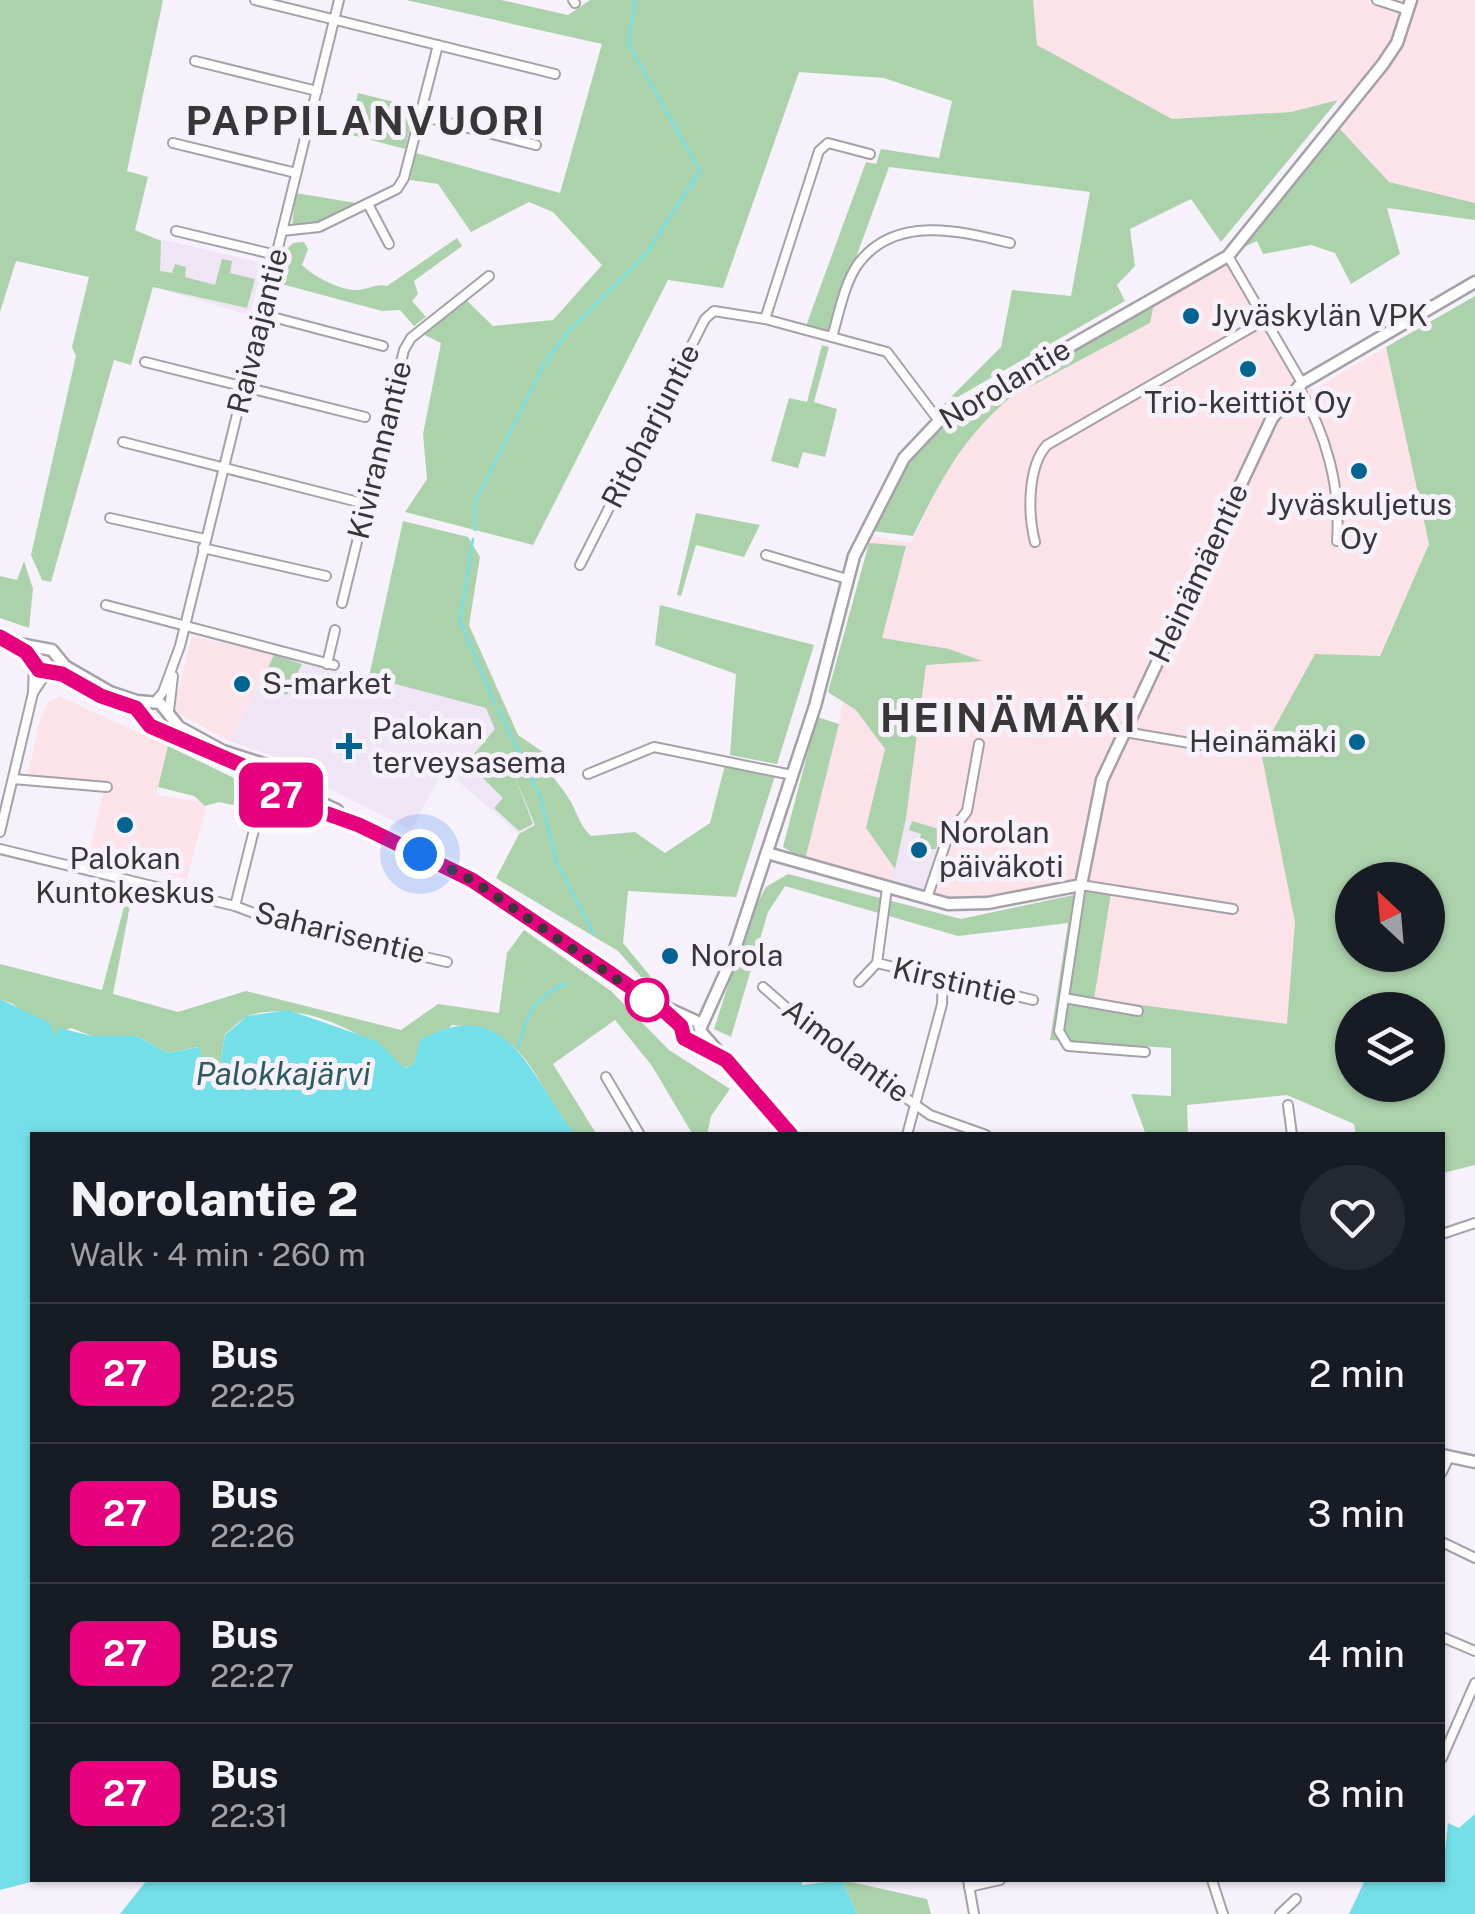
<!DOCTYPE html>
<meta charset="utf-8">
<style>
:root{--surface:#171b24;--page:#242831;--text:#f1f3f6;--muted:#9ea1a6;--line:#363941}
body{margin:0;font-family:"Public Sans",sans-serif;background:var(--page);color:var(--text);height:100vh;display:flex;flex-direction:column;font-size:38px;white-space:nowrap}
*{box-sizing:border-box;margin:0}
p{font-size:32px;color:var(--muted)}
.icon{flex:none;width:55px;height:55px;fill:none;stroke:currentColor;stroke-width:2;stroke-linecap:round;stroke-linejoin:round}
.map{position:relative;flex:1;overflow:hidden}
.sheet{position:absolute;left:30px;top:1132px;width:1415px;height:750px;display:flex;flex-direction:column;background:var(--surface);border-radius:0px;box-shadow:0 2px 8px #0004}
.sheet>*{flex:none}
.badge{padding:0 20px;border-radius:15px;font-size:35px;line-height:65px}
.needle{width:65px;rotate:334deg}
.tools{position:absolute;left:1335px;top:862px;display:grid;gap:20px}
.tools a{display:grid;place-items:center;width:110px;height:110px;border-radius:50%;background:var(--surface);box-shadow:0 2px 8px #0004;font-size:50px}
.you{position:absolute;width:50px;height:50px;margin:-25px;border:8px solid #fff;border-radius:50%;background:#1a73e8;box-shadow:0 0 0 15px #1a73e833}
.map>.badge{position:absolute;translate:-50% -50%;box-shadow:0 0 0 5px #fff}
.round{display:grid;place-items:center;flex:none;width:105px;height:105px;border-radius:52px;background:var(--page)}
.summary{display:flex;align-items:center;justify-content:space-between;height:170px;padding:0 40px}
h1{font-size:48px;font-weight:800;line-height:75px}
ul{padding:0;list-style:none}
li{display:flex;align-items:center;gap:30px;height:140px;padding:0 40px;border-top:2px solid var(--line)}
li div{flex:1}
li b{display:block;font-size:38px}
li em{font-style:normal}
li .badge{min-width:110px;font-weight:700;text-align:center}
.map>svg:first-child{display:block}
.commercial{fill:#fce2e9}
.built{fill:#f0e5f5}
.green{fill:#acd2ac;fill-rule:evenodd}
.water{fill:#73dfe9}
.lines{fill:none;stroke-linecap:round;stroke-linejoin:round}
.stream{stroke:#73dfe9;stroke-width:2.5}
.street-casing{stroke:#a6a0a9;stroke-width:12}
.secondary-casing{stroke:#a6a0a9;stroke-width:15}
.street{stroke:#fff;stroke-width:8}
.secondary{stroke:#fff;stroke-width:10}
.line-casing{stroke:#fff;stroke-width:22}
.line{stroke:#e6007e;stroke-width:15}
.walk{stroke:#383639;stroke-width:10;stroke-dasharray:0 18}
.poi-dot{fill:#006493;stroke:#f7f1fb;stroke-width:4}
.stop-dot{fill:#fff;stroke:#e6007e;stroke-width:5}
.labels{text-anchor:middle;stroke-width:10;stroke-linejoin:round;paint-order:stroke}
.poi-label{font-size:30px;fill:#383639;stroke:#f7f1fb;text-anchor:start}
.street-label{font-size:30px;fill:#383639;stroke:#f7f1fb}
.water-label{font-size:32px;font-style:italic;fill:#2c5b60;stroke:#f7f1fb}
.district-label{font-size:40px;font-weight:bold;letter-spacing:2.5px;fill:#383639;stroke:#f7f1fb}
</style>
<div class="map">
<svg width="1475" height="1914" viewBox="0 0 1475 1914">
<rect width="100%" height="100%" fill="#f7f1fb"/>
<g class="commercial">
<path d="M1033 0H1475V203L1389 182 1340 129 1338 100 1291 112 1172 119 1036 45Z"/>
<path d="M1227 260 1300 382 1313 390 1386 347 1429 544 1379 656 1261 752 1295 922 1288 1024 1093 1000 1111 893 974 901 929 893 950 832 946 830 906 819 890 883 805 860 839 724 872 536 911 543 954 455 991 414 1011 397 1149 323 1154 304Z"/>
<path d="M192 636 274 655 230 741 179 714 175 703Z"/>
<path d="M59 696 168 746 156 795 207 803 187 879 88 860 105 784 27 778 41 716 48 703Z"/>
</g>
<g class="built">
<path d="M156 238 263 263 250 315 153 287 105 279Z"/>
<path d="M302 664 456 696 486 708 535 826 519 834 444 769 411 830 302 775 292 763 230 741 260 684 287 695Z"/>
<path d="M906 818 946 830 924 892 890 883Z"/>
</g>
<g class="green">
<path d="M0 0H163L127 171 148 177 135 230 161 241 160 271 172 273 175 264 186 267 185 277 215 285 222 259 232 261 230 273 255 279 247 308 153 287 131 365 114 360 51 582 42 580 31 555 76 356 72 347 89 277 16 261 0 312Z"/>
<path d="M406 0H501L568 15 590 0H1033L1037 45 1172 119 1291 112 1338 100 1221 242 1191 199 1130 229 1135 266 1117 285 1125 301 942 406 1001 347 1012 290 1071 296 1090 192 889 167 829 332 806 326 866 162 876 164 881 149 939 158 952 101 884 78 799 72 723 288 668 280 533 545 405 512 427 479 423 434 441 343 423 334 465 299 493 326 553 320 602 265 553 212 529 202 471 232 438 184 410 180 416 153 560 193 602 44Z"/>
<path d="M358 93 415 107 405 149 348 134Z"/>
<path d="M1340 129 1389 182 1475 203V220L1387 208 1400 254 1351 284 1335 253 1311 245 1263 254 1257 241 1242 248Z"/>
<path d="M296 193 356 203 304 228 292 225Z"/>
<path d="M457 238 462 246 414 281 418 294 412 301 426 317 414 326 400 310 382 311 274 282 283 253 293 243 304 242 308 249 302 265C313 276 338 289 354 290 366 291 375 283 387 286Z"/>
<path d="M1475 296V1165L1443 1173 1442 1135H1356L1354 1124 1287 1095 1187 1105 1188 1135H1146L1131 1094 1171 1096V1048L1050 1040 1068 923 958 936 785 886 768 912 731 1037 714 1029 750 917 766 887 788 874 961 919 1092 891 1111 893 1094 999 1287 1024 1295 922 1261 752 1315 654 1380 656 1429 544 1386 347ZM1352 880H1428V955H1352ZM1352 1010H1428V1085H1352Z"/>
<path d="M1154 304 1150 323 1011 397C962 438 941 480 913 536L872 531 909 460 941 424Z"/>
<path d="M822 345 829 347 814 402 837 409 825 457 803 452 798 468 771 461 789 398 807 402Z"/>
<path d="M696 513 760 525 744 557 696 545 681 596 677 595Z"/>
<path d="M403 521 468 537 480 557 469 625 518 735 546 754C548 776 558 781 569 799 578 813 578 823 591 836L635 832 665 853 710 823 725 765 775 776 736 897 628 891 623 943 651 977H641L618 951 496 878 519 834 535 825 486 708 369 677Z"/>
<path d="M869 543 906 546 882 638 949 649 982 661 926 665 906 818 895 869 866 828 885 749 856 710 828 692Z"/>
<path d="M24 561 33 589 29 628 0 618V576L17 580Z"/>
<path d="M660 605 814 645 777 764 730 755 736 674 655 645Z"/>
<path d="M274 655 302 664 287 695 260 684Z"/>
<path d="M817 717 839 724 805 860 783 847Z"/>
<path d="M496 728 533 824 519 831 494 808 503 798 467 762Z"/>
<path d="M168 746 234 778 247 808 219 802 205 806 194 796 158 787Z"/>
<path d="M912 821 942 830 936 849H929L926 859 915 856 921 834 909 830Z"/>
<path d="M130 884 134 885 113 994 178 1012 246 991 401 1030 438 1004 499 1013 507 953 524 930 611 991 669 1050 730 1089 711 1116 707 1135H693L652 1066 615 1020 553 1064 597 1135H576C532 1086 533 1028 452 1025L414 1064 403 1068C368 1033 302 1000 251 1015 241 1018 233 1028 225 1034L220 1067 202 1080 199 1047 167 1053 137 1036H92L71 1028 54 1036 13 1004 0 999V964L102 990Z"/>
<path d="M842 1880 927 1899 931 1914H857Z"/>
</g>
<g class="water">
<path d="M0 999 50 1023 54 1036 59 1028 92 1036H137L167 1053 200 1047 203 1080 220 1067 225 1035 247 1016 288 1010 377 1041 404 1068 414 1064 420 1040C511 990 531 1082 576 1135H32V1880H39L0 1890Z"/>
<path d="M1475 1814V1914H1349L1365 1880H1442L1448 1823 1459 1828Z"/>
<path d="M147 1880H802V1885L842 1880 857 1914H120Z"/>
</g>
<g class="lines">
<g class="stream">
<path d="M475 530V502L543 366 567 333 646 254 700 171 628 43 635 0"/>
<path d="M473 539 460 621 495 704"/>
<path d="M498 709 540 796 556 861 594 934"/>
<path d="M519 1048C526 1013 534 998 566 983"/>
</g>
<g class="street-casing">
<g id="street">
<path d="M255 0 555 74"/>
<path d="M573 0 575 3"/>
<path d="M1377 0 1408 10"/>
<path d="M195 61 317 91"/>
<path d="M421 116 536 145"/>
<path d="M173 143 296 173"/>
<path d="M368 204 389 244"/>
<path d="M176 231 276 255"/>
<path d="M282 231 319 227 397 189 404 178 438 45"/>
<path d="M1228 256 1302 383"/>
<path d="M261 314 383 346"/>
<path d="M765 319 819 151 828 143 870 154"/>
<path d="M832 337C839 314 844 284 858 264 895 214 961 231 1010 243"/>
<path d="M145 362 365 417"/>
<path d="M1298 386C1326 433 1341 487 1337 541"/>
<path d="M123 442 366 504"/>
<path d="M110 518 205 539"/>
<path d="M1035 542C1028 515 1027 467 1047 445L1266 319"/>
<path d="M203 548 326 576"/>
<path d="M766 555 847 579"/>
<path d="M580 565 705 319 714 311 765 319 887 352 939 421"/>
<path d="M342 603 404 350 411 338 489 276"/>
<path d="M106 605 334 665"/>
<path d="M327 664 335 630"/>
<path d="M33 693 47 672"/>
<path d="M154 703 163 692 180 646 339 0"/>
<path d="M169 711 173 676"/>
<path d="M1125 732 1207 746"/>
<path d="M588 774 654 747 792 775"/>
<path d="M13 779 107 787"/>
<path d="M0 832 33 693 34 664"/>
<path d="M0 849 235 906 289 926 447 962"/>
<path d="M927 898 948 836 967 811 979 744"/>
<path d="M235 906 258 814 261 786"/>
<path d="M877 963 1033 1000"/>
<path d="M859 982 877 963 887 888"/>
<path d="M763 987 821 1038 930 1115 986 1135"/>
<path d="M1064 998 1138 1011"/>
<path d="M1145 1052 1068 1046 1059 1031 1081 885 1233 909"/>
<path d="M606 1077 640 1135"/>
<path d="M1288 1105 1292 1135"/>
<path d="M907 1135 942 1004 943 979"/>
<path d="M1442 1234 1475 1223"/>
<path d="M1442 1472 1449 1457"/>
<path d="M1442 1542 1475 1558"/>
<path d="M1442 1637 1475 1651"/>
<path d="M1442 1758 1475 1683"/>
<path d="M968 1880 974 1914"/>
<path d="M1212 1880 1223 1914"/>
<path d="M969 1887 1000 1880"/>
<path d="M1280 1914 1296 1899"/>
</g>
</g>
<g class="secondary-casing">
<g id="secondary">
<path d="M0 637 26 652 39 670 62 674 101 696 137 708 151 726 251 769 266 792 359 825 472 881 641 996 698 1022 701 1032 791 1135"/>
<path d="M20 644 52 650 65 666 110 692 137 701 160 703 179 727 223 751 279 769 293 790 337 810"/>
<path d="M767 853 948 904 988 903 1081 885 1102 780 1272 418 1302 383 1475 282"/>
<path d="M681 1026 684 1038 724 1059"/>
<path d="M701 1027 732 958 815 706 854 556 904 458 939 421 1228 256 1383 64 1397 43 1411 0"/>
<path d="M1442 1455 1475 1462"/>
</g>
</g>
<use href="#street" class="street"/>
<use href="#secondary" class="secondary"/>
</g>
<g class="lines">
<g class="line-casing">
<path id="line" d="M0 637 26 652 39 670 62 674 101 696 136 708 150 726 250 769 266 792 359 825 472 880 660 1007 681 1026 684 1038 726 1060 791 1135"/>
</g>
<use href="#line" class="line"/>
<path class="walk" d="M420 854 472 880 647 1000"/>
</g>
<g class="poi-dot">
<circle cx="1191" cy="316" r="10"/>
<circle cx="1248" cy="369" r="10"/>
<circle cx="1359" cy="471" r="10"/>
<circle cx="242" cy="684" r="10"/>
<circle cx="1357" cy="742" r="10"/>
<path d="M344 731h10v10h10v10h-10v10h-10v-10h-10v-10h10z"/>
<circle cx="125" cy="825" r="10"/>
<circle cx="919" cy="850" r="10"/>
<circle cx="670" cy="956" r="10"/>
</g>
<circle class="stop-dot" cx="647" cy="1000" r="20"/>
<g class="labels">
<g class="poi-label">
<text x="1211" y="326">Jyväskylän VPK</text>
<text x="1248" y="413" text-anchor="middle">Trio-keittiöt Oy</text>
<text x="1359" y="515" text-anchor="middle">Jyväskuljetus<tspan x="1359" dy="34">Oy</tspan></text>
<text x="262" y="694">S-market</text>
<text x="372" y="739">Palokan<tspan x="372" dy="34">terveysasema</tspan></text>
<text x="1337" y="752" text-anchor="end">Heinämäki</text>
<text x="939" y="843">Norolan<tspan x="939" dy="34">päiväkoti</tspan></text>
<text x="125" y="869" text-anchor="middle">Palokan<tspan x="125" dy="34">Kuntokeskus</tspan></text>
<text x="690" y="966">Norola</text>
</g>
<g class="street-label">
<text transform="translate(258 331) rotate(-76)" y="10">Raivaajantie</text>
<text transform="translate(1005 384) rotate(-31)" y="10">Norolantie</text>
<text transform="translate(651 426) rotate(-63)" y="10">Ritoharjuntie</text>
<text transform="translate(380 450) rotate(-76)" y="10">Kivirannantie</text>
<text transform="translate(1199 573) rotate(-65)" y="10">Heinämäentie</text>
<text transform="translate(340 933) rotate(14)" y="10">Saharisentie</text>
<text transform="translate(955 982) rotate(13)" y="10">Kirstintie</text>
<text transform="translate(846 1051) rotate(37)" y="10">Aimolantie</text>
</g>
<g class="water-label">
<text x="283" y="1085">Palokkajärvi</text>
</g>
<g class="district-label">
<text x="366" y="135">PAPPILANVUORI</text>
<text x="1009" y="732">HEINÄMÄKI</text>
</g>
</g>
</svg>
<div class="tools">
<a><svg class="needle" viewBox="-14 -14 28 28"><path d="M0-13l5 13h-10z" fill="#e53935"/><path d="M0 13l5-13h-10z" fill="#9ea1a6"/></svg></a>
<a><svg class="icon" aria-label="layers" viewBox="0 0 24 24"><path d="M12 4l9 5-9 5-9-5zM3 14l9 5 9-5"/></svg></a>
</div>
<div class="you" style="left:420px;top:854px"></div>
<b class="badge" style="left:281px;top:795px;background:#e6007e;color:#fff">27</b>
<section class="sheet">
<div class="summary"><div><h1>Norolantie 2</h1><p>Walk · 4 min · 260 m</p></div><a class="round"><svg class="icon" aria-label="heart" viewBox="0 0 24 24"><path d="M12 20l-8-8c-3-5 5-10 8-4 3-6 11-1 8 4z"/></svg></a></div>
<ul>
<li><span class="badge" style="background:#e6007e;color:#fff">27</span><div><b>Bus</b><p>22:25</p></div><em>2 min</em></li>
<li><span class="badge" style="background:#e6007e;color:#fff">27</span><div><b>Bus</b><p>22:26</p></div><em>3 min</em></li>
<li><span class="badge" style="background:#e6007e;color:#fff">27</span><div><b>Bus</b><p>22:27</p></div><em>4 min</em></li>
<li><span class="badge" style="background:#e6007e;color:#fff">27</span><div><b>Bus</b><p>22:31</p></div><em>8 min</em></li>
</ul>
</section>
</div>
